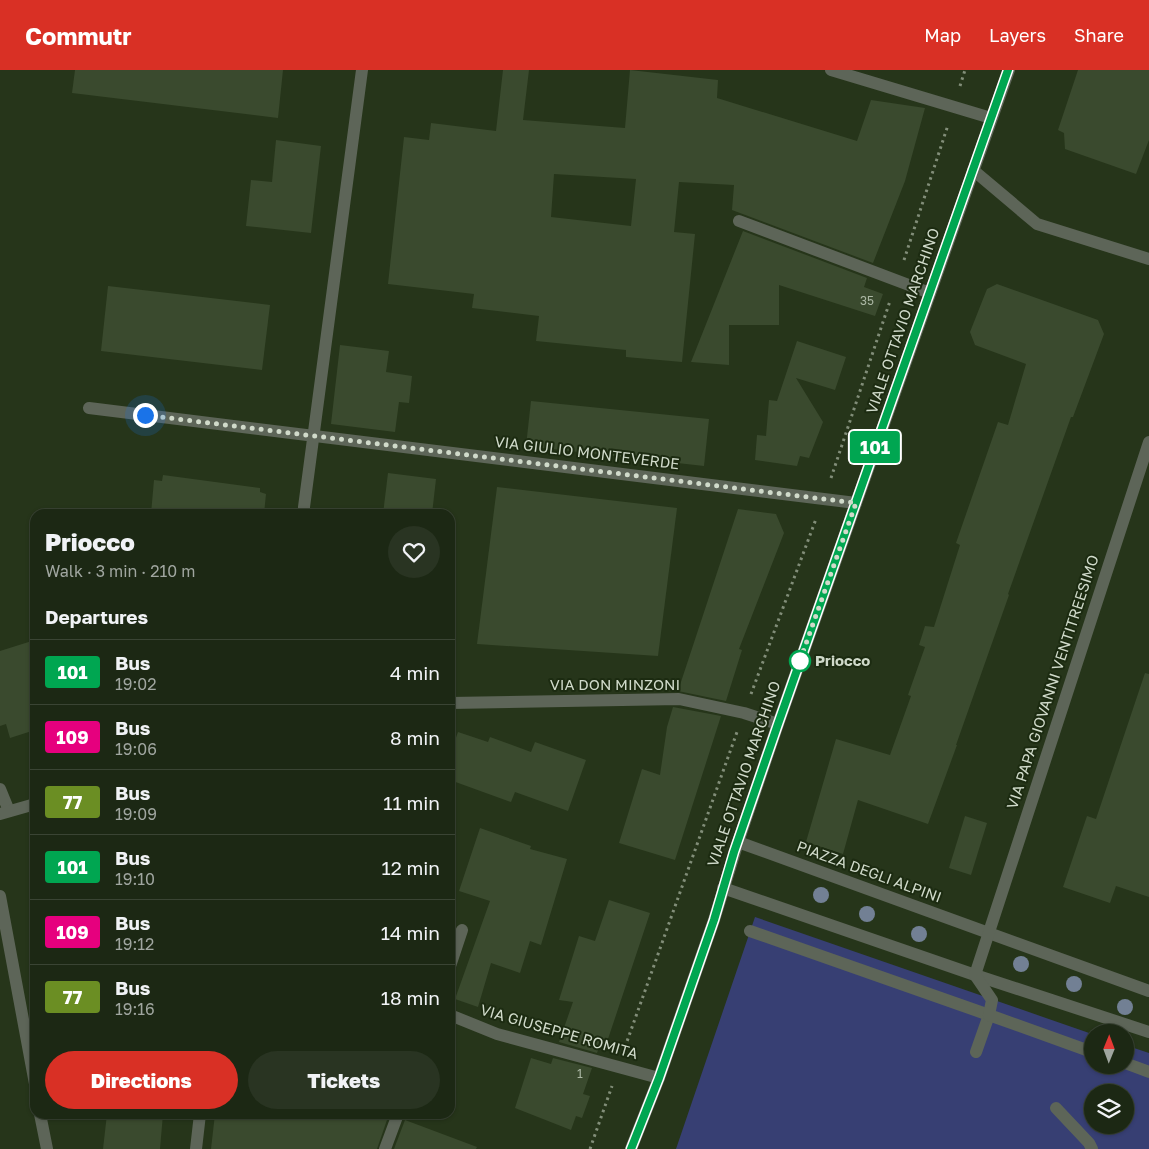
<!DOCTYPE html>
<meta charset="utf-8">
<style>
:root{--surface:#1c2814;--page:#293422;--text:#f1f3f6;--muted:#a0a6a0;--line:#3a4434;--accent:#d93025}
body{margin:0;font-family:"Golos Text",sans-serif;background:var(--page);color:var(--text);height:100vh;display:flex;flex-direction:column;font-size:19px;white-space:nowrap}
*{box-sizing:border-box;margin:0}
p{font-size:16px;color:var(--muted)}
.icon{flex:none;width:28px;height:28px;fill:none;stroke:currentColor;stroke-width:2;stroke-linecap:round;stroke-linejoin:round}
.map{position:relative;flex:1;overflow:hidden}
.sheet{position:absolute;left:30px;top:439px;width:425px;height:610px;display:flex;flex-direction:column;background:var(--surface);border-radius:15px;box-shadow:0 1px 4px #0004,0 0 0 1px var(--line)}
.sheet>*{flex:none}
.badge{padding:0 10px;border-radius:4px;font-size:18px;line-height:32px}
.needle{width:32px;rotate:1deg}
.controls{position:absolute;left:1084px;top:954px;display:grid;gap:10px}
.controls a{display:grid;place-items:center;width:50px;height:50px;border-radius:50%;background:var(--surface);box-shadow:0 1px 4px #0004,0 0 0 1px var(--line);font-size:25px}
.you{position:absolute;width:25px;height:25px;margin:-12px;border:4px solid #fff;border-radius:50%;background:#1a73e8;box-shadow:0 0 0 8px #1a73e833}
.map>.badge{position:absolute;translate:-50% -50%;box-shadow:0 0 0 2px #fff}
h2{padding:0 15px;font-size:19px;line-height:45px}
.round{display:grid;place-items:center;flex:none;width:52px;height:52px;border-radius:26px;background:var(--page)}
.summary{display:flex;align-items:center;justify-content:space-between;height:85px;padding:0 15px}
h1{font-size:24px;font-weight:800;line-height:38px}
.cta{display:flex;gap:10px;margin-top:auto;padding:10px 15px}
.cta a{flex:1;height:58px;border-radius:30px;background:var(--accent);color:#fff;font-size:20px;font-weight:800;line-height:58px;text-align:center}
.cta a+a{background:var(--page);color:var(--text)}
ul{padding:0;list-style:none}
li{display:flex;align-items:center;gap:15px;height:65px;padding:0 15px;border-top:1px solid var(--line)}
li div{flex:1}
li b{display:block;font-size:19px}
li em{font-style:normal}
li .badge{min-width:55px;font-weight:700;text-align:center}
header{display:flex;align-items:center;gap:30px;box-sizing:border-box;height:70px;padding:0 25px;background:var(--accent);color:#fff}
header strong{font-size:24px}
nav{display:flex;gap:28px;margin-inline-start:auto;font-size:18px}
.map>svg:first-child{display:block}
.green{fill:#373f73;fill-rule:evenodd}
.building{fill:#3a4a2e;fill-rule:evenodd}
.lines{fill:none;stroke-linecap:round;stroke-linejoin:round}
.path{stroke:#828e79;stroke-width:3;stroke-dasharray:2.5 4;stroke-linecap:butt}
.minor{stroke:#5d6558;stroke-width:12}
.tree{fill:#728094}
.line-casing{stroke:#fff;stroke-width:11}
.line{stroke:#00a651;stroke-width:8}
.walk{stroke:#d0daca;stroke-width:5;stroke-dasharray:0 9}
.stop-dot{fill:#fff;stroke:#00a651;stroke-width:2.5}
.labels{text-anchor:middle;stroke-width:4;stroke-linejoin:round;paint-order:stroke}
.number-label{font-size:12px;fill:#aab6a3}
.street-label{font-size:15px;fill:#d0daca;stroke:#1c2b11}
.stop-label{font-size:15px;font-weight:bold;fill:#d0daca;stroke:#1c2b11;text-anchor:start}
</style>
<header>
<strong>Commutr</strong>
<nav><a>Map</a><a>Layers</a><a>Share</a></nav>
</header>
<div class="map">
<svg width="1149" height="1079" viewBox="0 0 1149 1079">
<rect width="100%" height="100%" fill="#26351a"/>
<path class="green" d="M755 847 1092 964V995H1125V975L1149 983V1079H676ZM1092 1022H1125V1055H1092Z"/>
<g class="building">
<path d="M75 0H283L278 48 72 23Z"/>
<path d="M503 0H529L523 50 625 58 630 0 718 10 717 28 857 71 871 30 925 38 905 111 873 193 732 140 734 115 679 112 674 162 695 164 682 292 626 287V280L536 271 539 246 472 238 474 224 388 214 404 67 429 70 431 53 496 61ZM554 104 636 109 631 156 551 147Z"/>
<path d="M1078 0H1149V70L1136 104 1065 79 1064 63 1058 60Z"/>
<path d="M276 70 321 76 311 163 246 156 251 110 272 112Z"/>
<path d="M743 161 867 208 864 217 883 224 875 246 779 215V255H729V295L691 292Z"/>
<path d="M997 214 1098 250 1104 264 1073 347H1071L1008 524 1009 525 956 675H957L928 754 858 730 843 784 806 772 836 669 890 685 911 626 908 625 925 577 919 575 925 556 934 557 960 475 956 473 998 352 1008 355 1026 294 975 275 970 262 987 219Z"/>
<path d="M108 216 270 235 262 300 101 281Z"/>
<path d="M797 271 846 287 835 320 796 308 823 352 809 388 800 386 797 396 755 390 757 365 766 366 769 330 777 331Z"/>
<path d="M340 275 389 281 386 302 412 306 409 333 399 332 395 362 331 354Z"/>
<path d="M531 331 709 349 704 396 526 376Z"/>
<path d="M388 403 436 409 432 444H383Z"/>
<path d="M163 405 260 418V422L266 424 264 444H151L154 410 162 411Z"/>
<path d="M497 417 677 438 658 586 477 574Z"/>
<path d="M738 439 776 444 784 463 739 579 742 580 726 631 678 621Z"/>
<path d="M35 570V660L10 668 6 654 0 656V581Z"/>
<path d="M1145 603 1149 604V827L1116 816 1110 833 1063 817 1087 746 1096 749Z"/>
<path d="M673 637 721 646 675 790 619 773 642 699 660 705 667 657Z"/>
<path d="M458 662 488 672 490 667 531 682 535 672 586 690 568 741 515 722 511 732 450 710V684Z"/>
<path d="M965 746 987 753 971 805 949 798Z"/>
<path d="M480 758 531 776 530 779 567 789 541 875 530 871 520 903 491 893 478 937 455 929 490 831 459 821Z"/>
<path d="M609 830 650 843 605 978 599 977 597 983 559 972 573 932 559 930 579 866 595 871Z"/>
<path d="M531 988 551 994 553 988 592 998 583 1024 590 1026 582 1048 576 1046 571 1060 515 1038Z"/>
<path d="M107 1044H163L160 1079H103Z"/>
<path d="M215 1044H389L377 1079H211Z"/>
<path d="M405 1050 477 1077 476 1079H394Z"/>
</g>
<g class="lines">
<g class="path">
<path d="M960 16 965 0"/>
<path d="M904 190 948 55"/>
<path d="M831 408 890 231"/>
<path d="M751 624 816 449"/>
<path d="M625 977 737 662"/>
<path d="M590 1079 612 1016"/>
</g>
<g class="minor">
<path d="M831 0 991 48"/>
<path d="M973 100 1037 154 1149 189"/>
<path d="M739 151 930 223"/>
<path d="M89 338 856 433"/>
<path d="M304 444V437L362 0"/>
<path d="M450 633 679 629 744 643 778 654"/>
<path d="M0 719 9 741"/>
<path d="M0 744 35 734"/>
<path d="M738 772 1149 921"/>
<path d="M723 818 975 905 1149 962"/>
<path d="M0 826 35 1014"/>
<path d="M750 861 989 945 976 982"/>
<path d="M450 896 462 860"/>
<path d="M450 945 497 964 659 1008"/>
<path d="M1092 982 989 945 992 930 975 905 1149 372"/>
<path d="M1125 993 1149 1002"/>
<path d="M1056 1038 1089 1073 1092 1079"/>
<path d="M40 1044 47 1079"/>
<path d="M196 1079 200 1044"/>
<path d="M385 1079 398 1044"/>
<path d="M631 1079 659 1008 714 850 738 772 778 654 1009 0"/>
</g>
</g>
<g class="tree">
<circle cx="821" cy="825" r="8"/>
<circle cx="867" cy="844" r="8"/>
<circle cx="919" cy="864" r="8"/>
<circle cx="1021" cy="894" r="8"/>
<circle cx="1074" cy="914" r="8"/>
<circle cx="1125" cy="937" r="8"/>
</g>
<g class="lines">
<g class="line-casing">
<path id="line" d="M631 1079 659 1008 714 850 734 782 778 654 1008 0"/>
</g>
<use href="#line" class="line"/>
<path class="walk" d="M145 345 856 433 797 599 800 591"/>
</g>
<circle class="stop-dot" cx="800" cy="591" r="10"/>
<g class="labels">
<g class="number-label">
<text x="867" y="235">35</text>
<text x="580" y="1008">1</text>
</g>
<g class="street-label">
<text transform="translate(903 251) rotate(-71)" y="5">VIALE OTTAVIO MARCHINO</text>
<text transform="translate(587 383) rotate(7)" y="5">VIA GIULIO MONTEVERDE</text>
<text transform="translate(1053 612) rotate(-72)" y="5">VIA PAPA GIOVANNI VENTITREESIMO</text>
<text x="615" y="620">VIA DON MINZONI</text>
<text transform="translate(744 704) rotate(-71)" y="5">VIALE OTTAVIO MARCHINO</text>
<text transform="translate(869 802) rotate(20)" y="5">PIAZZA DEGLI ALPINI</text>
<text transform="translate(559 962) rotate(16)" y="5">VIA GIUSEPPE ROMITA</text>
</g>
<g class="stop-label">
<text x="815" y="596">Priocco</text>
</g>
</g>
</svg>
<div class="controls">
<a><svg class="needle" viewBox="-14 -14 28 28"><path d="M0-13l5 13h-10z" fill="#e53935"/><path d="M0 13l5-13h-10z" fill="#a0a6a0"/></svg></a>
<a><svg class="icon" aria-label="layers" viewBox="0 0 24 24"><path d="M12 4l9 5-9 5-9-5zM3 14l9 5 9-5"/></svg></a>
</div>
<div class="you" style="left:145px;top:345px"></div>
<b class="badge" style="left:875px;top:377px;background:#00a651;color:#fff">101</b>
<section class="sheet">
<div class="summary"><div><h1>Priocco</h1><p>Walk · 3 min · 210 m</p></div><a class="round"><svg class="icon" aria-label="heart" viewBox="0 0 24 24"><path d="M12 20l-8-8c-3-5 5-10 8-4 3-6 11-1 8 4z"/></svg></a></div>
<h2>Departures</h2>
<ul>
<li><span class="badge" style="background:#00a651;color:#fff">101</span><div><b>Bus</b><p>19:02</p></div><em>4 min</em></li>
<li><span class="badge" style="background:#e6007e;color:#fff">109</span><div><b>Bus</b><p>19:06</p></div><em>8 min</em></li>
<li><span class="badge" style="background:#6b8e23;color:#fff">77</span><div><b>Bus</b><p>19:09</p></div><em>11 min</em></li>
<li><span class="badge" style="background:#00a651;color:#fff">101</span><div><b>Bus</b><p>19:10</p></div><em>12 min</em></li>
<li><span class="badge" style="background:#e6007e;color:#fff">109</span><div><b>Bus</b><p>19:12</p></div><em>14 min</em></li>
<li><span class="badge" style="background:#6b8e23;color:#fff">77</span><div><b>Bus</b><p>19:16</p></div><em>18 min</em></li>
</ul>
<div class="cta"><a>Directions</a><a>Tickets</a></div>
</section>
</div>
